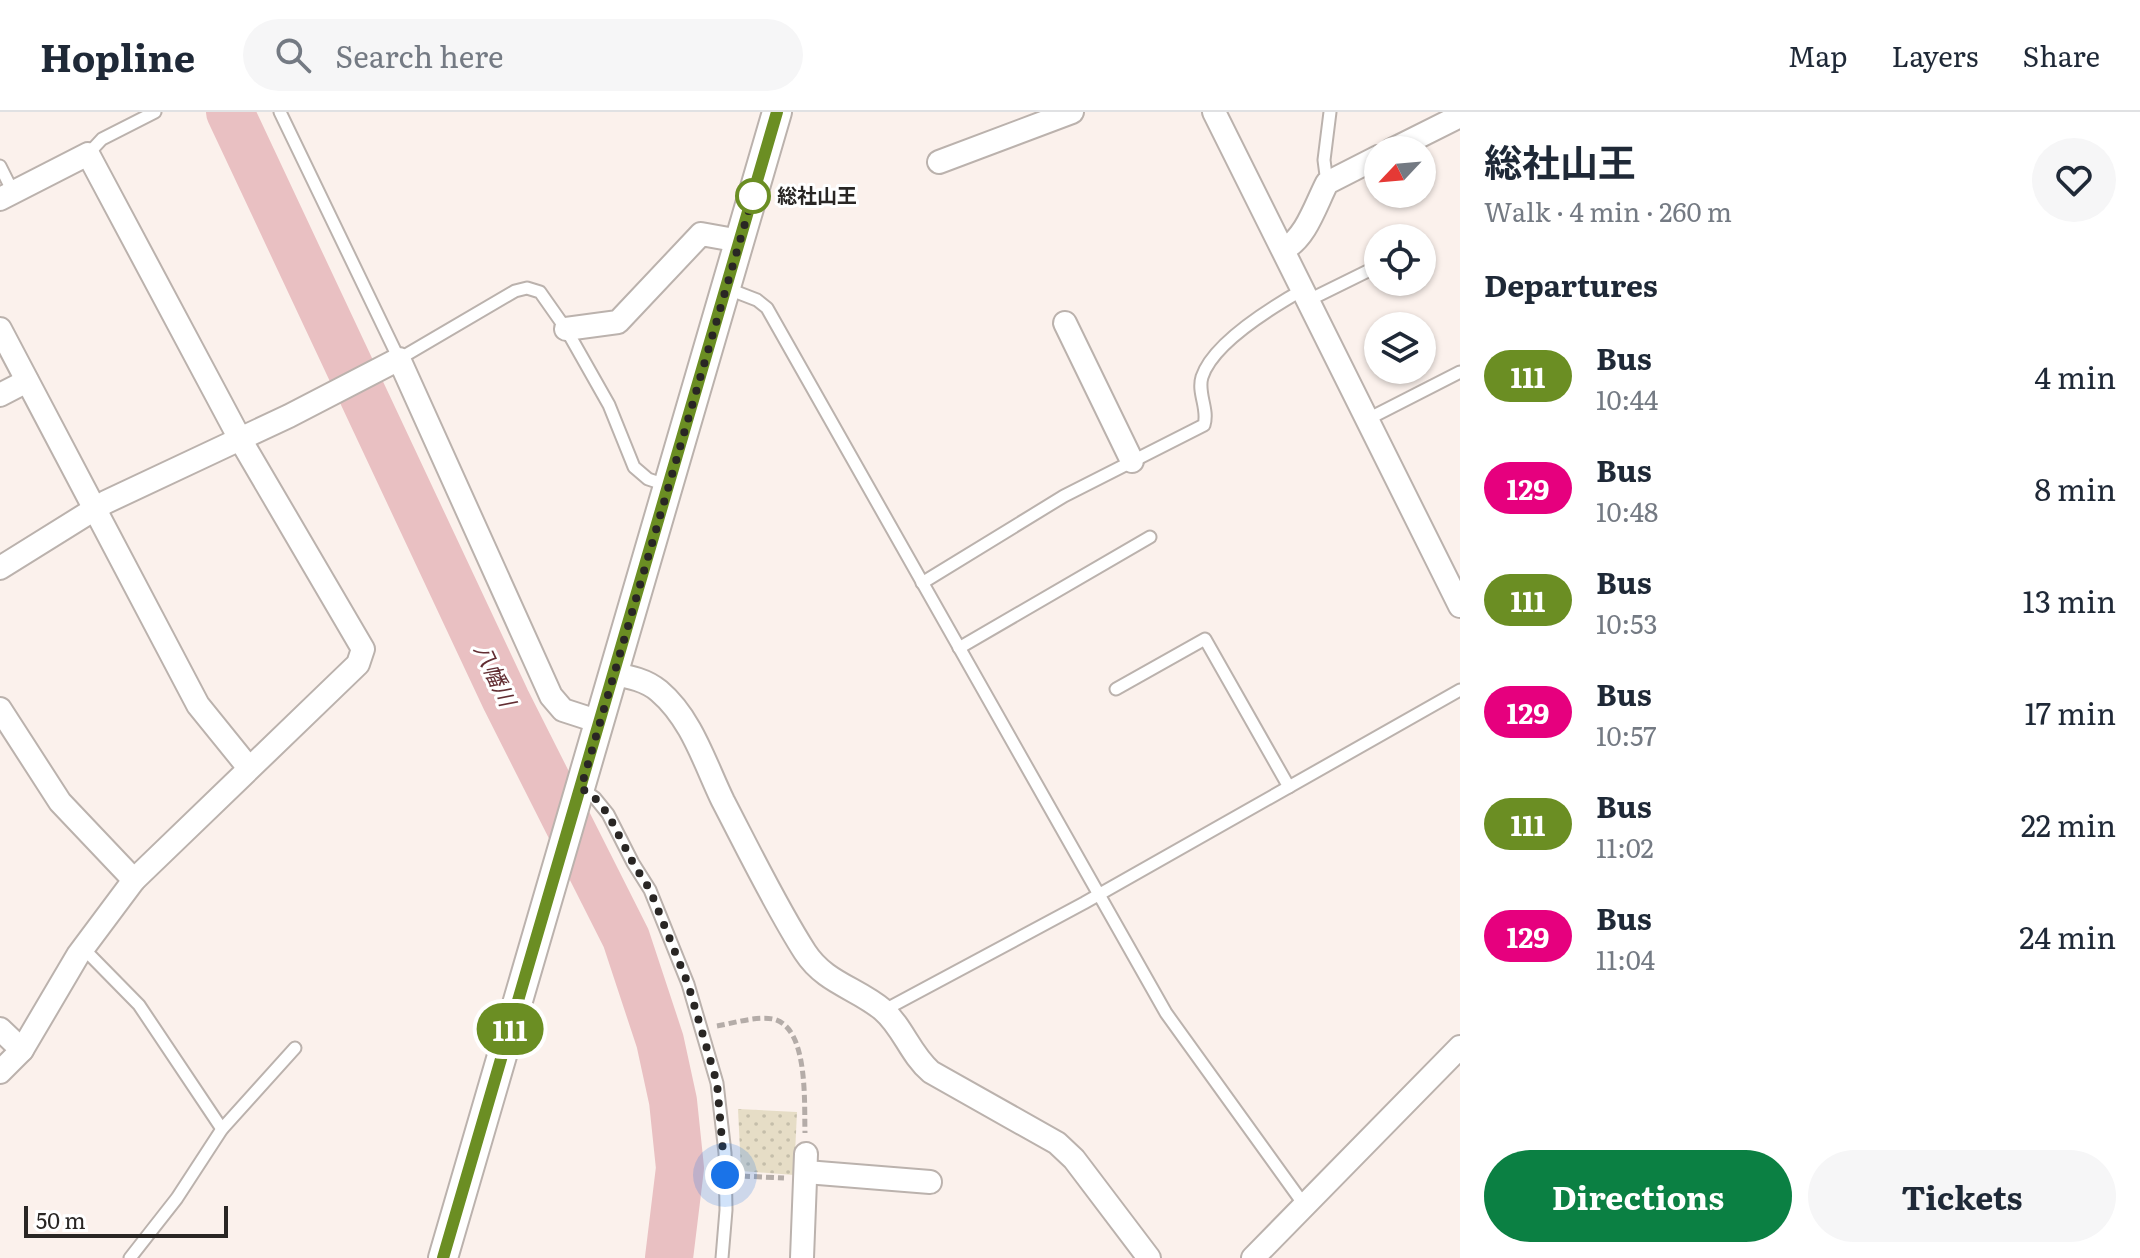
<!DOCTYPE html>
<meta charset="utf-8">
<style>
:root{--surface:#fff;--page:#f6f6f7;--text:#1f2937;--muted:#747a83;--line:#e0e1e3;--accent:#0b8043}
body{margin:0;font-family:Literata,"Noto Sans JP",serif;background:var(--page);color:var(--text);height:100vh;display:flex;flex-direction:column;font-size:30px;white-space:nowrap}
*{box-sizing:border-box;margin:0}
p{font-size:26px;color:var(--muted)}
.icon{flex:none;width:44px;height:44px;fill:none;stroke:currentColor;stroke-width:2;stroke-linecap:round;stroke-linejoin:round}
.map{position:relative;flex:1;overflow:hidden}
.side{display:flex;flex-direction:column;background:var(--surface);width:680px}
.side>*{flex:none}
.badge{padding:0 16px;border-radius:26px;font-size:28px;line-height:52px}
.needle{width:52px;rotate:244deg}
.tools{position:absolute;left:1364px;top:24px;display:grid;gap:16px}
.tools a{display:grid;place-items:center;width:72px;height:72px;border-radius:50%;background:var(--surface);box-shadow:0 2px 6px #0004;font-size:40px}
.scale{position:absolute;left:24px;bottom:20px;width:204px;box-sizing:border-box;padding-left:8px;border:4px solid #292624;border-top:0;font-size:22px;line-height:28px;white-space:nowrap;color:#292624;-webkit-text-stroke:6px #fff;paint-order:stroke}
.you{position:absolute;width:40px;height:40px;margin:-20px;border:6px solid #fff;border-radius:50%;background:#1a73e8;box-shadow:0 0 0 12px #1a73e833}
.map>.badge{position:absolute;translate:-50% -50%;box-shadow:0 0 0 4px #fff}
h2{padding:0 24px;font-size:30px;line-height:72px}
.round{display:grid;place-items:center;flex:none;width:84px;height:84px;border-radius:42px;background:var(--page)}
.head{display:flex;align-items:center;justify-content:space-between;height:136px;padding:0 24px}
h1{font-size:38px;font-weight:700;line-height:60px}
.primary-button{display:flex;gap:16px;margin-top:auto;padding:16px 24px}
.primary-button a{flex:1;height:92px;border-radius:48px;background:var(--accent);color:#fff;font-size:32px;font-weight:700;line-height:92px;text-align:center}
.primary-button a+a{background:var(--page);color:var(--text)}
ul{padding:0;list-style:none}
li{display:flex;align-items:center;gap:24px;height:112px;padding:0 24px}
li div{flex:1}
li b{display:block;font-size:30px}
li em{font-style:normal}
li .badge{min-width:88px;font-weight:700;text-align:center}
header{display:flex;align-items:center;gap:48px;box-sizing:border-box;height:112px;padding:0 40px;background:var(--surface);border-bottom:2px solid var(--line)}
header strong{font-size:38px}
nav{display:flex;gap:44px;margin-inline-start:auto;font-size:28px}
.search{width:560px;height:72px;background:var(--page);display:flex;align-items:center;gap:20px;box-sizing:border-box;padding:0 28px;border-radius:44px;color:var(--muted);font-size:30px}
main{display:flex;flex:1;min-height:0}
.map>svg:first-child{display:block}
.park{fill:url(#park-dots)}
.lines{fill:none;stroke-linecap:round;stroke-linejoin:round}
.river{stroke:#e9c0c2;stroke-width:48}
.service-casing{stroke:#bbb2ad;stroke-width:15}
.minor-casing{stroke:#bbb2ad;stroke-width:26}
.tertiary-casing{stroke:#bbb2ad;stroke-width:32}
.path{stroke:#b4aca8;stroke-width:5;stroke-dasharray:8 4;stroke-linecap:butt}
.service{stroke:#fff;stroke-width:11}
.minor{stroke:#fff;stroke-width:22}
.tertiary{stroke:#fff;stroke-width:28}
.line-casing{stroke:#fff;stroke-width:18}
.line{stroke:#6b8e23;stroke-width:12}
.walk{stroke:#292624;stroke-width:8;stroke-dasharray:0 14.4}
.stop-dot{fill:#fff;stroke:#6b8e23;stroke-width:4}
.labels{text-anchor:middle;stroke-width:6;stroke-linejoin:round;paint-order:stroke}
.stop-label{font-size:20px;font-weight:bold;fill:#292624;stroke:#fff;text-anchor:start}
.water-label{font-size:22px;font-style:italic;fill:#622d32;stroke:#fff}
</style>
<header>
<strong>Hopline</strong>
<div class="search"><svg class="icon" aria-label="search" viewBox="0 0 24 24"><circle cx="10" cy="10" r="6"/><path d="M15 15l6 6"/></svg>Search here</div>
<nav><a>Map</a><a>Layers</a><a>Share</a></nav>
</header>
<main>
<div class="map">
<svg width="1460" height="1146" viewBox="0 0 1460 1146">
<defs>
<pattern id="park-dots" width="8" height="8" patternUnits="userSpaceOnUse" patternTransform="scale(2)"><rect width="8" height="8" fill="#e6ddc6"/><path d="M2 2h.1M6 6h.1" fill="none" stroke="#c5beaa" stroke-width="1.8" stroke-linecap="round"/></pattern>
</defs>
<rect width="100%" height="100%" fill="#fbf1ec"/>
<path class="park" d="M738 997 797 1000 794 1063 741 1059Z"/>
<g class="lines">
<path class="river" d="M230 0 506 588 626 826 660 929 673 989 680 1056 669 1146"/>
<g class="service-casing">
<g id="service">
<path d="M280 0 399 247 515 179 527 176 540 180 566 217 609 293 634 355 648 367 666 373"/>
<path d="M88 42 102 27 155 0"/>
<path d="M0 54 13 80"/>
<path d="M1327 71 1324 48 1330 0"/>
<path d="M726 176 757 188 767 196 1166 901 1305 1094"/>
<path d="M1309 188 1378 154"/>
<path d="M1368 307 1460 260"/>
<path d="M922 471 1064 384 1204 313C1209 297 1197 281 1202 265 1213 231 1274 194 1304 177"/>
<path d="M959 536 1150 425"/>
<path d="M1116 577 1205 527 1289 675"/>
<path d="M582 677 595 686 608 702 633 751 650 778 688 872 717 971 725 1041 726 1098 722 1146"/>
<path d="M83 836 139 893 222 1017"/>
<path d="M885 900 892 894 1084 791 1460 578"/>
<path d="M130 1146 177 1086 222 1017 295 936"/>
</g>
</g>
<g class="minor-casing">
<g id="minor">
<path d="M1214 0 1460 494"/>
<path d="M1392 38 1460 4"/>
<path d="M939 50 1072 0"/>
<path d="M0 87 88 42 240 327 363 537 358 552 134 768 78 843 22 938 0 960"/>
<path d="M1284 137C1306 126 1316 92 1327 71L1378 45"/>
<path d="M1065 211 1132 349"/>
<path d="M0 217 198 593 249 656"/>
<path d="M566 217 618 210 701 122 740 129"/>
<path d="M0 283 27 269"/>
<path d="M0 456 106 390 289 304 399 247 551 584 563 598 600 610"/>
<path d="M614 562C630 565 646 568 659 579 692 607 705 652 723 689 748 737 776 795 805 840 825 871 857 876 883 898 903 915 910 942 931 960L1057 1031 1074 1047 1149 1146"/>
<path d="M0 597 60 690 134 768"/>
<path d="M0 917 22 938"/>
<path d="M806 1060 930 1070"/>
<path d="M802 1146 806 1042"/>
<path d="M1253 1146 1460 935"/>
</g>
</g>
<g class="tertiary-casing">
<path id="tertiary" d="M443 1146 777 0"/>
</g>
<g class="path">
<path d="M717 914C734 911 756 904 773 907 809 915 804 992 805 1021"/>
<path d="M742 1064 784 1066"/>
</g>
<use href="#service" class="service"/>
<use href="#minor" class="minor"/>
<use href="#tertiary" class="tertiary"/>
</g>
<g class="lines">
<g class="line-casing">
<path id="line" d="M443 1146 777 0"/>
</g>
<use href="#line" class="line"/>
<path class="walk" d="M725 1063 717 971 688 872 650 778 633 751 608 702 595 686 581 676 755 77 753 84"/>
</g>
<circle class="stop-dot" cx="753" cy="84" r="16"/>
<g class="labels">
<g class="stop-label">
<text x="777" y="91">総社山王</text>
</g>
<g class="water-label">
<text transform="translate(495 563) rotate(65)" y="8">八幡川</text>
</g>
</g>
</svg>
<div class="tools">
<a><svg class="needle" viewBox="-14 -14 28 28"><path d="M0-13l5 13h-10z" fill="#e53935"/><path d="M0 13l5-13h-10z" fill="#747a83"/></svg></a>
<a><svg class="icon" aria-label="locate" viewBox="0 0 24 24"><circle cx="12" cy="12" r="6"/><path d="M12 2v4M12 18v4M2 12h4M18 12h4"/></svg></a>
<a><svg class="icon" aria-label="layers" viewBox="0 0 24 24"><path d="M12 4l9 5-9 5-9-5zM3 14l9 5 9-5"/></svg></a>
</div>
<div class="scale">50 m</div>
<div class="you" style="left:725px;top:1063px"></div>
<b class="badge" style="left:510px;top:917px;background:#6b8e23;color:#fff">111</b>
</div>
<section class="side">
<div class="head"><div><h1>総社山王</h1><p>Walk · 4 min · 260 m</p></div><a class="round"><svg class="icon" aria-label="heart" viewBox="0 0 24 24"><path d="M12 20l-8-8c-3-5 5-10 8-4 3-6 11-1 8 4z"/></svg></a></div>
<h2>Departures</h2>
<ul>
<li><span class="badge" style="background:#6b8e23;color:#fff">111</span><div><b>Bus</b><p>10:44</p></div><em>4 min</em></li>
<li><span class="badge" style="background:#e6007e;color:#fff">129</span><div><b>Bus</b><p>10:48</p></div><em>8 min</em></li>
<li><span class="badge" style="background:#6b8e23;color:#fff">111</span><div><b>Bus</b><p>10:53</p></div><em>13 min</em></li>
<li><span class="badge" style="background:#e6007e;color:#fff">129</span><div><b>Bus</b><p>10:57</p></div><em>17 min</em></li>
<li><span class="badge" style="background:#6b8e23;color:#fff">111</span><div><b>Bus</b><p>11:02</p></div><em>22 min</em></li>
<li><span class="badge" style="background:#e6007e;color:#fff">129</span><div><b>Bus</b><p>11:04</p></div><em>24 min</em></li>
</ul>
<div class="primary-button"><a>Directions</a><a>Tickets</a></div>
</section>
</main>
